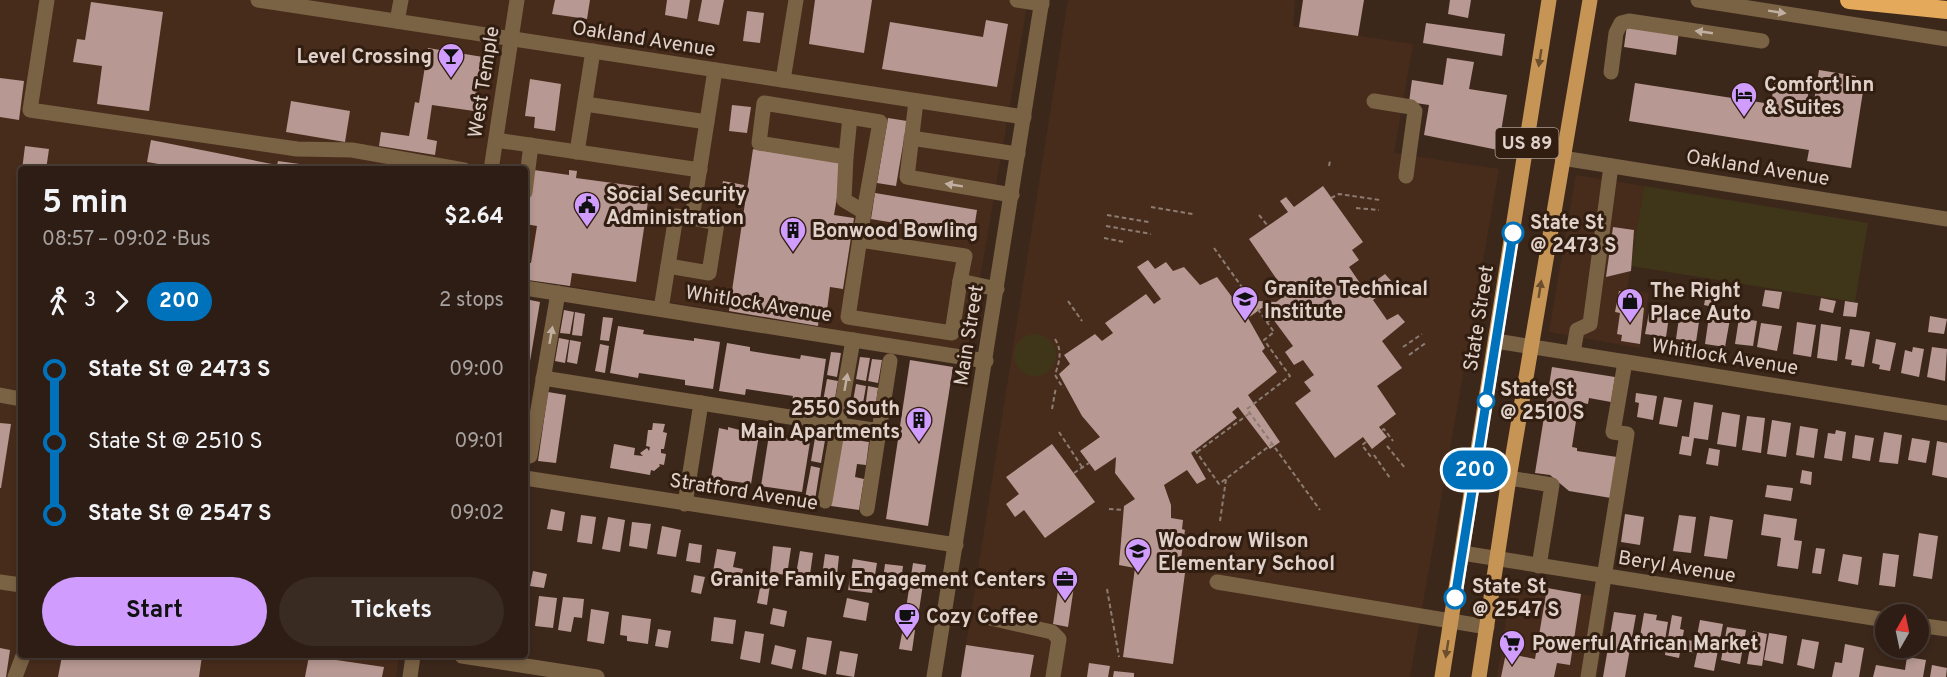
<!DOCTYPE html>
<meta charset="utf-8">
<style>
:root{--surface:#2d1d14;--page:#392a22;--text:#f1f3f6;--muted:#a7a2a0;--line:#483b34;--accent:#d09dff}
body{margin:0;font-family:Overpass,sans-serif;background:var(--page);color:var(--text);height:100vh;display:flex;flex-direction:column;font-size:22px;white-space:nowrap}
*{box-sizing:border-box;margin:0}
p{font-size:20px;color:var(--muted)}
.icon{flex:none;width:33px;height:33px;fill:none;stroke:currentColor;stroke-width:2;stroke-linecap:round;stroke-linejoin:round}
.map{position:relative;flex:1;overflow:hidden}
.drawer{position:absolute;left:18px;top:166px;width:510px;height:492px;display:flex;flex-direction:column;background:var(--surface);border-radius:6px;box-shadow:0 3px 9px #0003,0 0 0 2px var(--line)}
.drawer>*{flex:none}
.badge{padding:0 12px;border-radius:20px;font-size:21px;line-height:39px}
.needle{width:39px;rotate:9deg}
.fabs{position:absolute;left:1875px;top:604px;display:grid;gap:12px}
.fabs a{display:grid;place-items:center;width:54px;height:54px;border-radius:50%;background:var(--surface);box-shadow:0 3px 9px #0003,0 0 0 2px var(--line);font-size:30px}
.map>.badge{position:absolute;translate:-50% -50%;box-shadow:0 0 0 3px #fff}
.legs{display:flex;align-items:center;gap:9px;height:66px;padding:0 24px;font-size:20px}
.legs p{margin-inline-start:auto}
.summary{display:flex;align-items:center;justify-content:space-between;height:102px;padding:0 24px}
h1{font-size:33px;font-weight:700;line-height:45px}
.cta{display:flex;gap:12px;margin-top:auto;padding:12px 24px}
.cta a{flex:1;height:69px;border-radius:36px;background:var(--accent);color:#111;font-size:24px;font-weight:700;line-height:69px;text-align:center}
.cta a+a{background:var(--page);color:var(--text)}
ul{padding:0 24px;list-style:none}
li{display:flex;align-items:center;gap:21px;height:72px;font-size:22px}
li i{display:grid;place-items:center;width:9px;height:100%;margin:0 8px;background:currentColor}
li i::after{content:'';width:15px;height:15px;margin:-8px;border:4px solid;border-radius:50%;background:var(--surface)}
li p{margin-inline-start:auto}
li:first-child i{background:linear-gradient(#0000 50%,currentColor 0)}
li:last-child i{background:linear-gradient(currentColor 50%,#0000 0)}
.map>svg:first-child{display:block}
.built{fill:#472c1c}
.green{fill:#3f361a}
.building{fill:#b79892}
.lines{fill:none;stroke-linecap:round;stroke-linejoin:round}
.path{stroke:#8d7c72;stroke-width:2;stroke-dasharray:4.5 3;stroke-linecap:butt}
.minor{stroke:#7a6244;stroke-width:15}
.major{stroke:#c69555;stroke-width:15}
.highway{stroke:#e4a95a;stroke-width:18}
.oneway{fill:#c1b0a2}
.oneway2{fill:#6d4e2c}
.line-1-casing{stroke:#fff;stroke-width:14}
.line-1{stroke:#0072bc;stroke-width:9}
.stop-1-dot{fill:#fff;stroke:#0072bc;stroke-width:3}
.labels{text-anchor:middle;stroke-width:6;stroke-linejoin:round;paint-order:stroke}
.shield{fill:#321e11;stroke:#ac9c92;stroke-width:1.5}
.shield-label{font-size:18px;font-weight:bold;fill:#e0d2ca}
.street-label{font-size:20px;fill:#e0d2ca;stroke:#321e11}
.poi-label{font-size:20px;font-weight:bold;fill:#e0d2ca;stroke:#321e11;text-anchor:start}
.stop-label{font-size:20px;font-weight:bold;fill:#e0d2ca;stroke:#321e11;text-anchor:start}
</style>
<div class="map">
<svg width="1947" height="677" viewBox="0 0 1947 677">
<rect width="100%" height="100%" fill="#3c271b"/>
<g class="built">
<path d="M0 0H1028L967 353 818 326 525 279V170H21V656H399L396 677H0Z"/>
<path d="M1068 0H1295L1293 26 1413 44 1394 153 1499 169 1410 677H961Z"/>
<path d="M1576 175 1644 186 1627 289 1649 293 1640 348 1549 332Z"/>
<path d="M1512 582 1610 599 1597 677H1497Z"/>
</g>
<g class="green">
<path d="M1644 186 1868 223 1855 302 1631 266Z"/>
<circle cx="1035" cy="355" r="21"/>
</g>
<g class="building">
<path d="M555 0H590L587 19 552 14Z"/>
<path d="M667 0H690L687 19 665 15Z"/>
<path d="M702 0H724L719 25 698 21Z"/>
<path d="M815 0H872L864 53 809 44Z"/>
<path d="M1303 0H1364L1358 36 1299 27Z"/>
<path d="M1450 0H1471L1468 18 1448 14Z"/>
<path d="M91 2 163 12 149 111 97 104 102 66 73 62 77 39 85 40Z"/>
<path d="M747 11 764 13 760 43 743 41Z"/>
<path d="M986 20 1008 24 997 87 882 69 890 22 983 37Z"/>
<path d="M1426 23 1505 34 1502 56 1423 43Z"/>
<path d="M1627 25 1679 31 1676 55 1624 47Z"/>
<path d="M428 48 483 57 474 111 432 105 427 139 437 141 435 155 379 146 381 132 409 136 415 102 419 103Z"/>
<path d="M1447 58 1474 62 1469 89 1507 95 1498 150 1424 135 1429 105 1409 102 1412 80 1443 85Z"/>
<path d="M1819 70 1856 76 1855 84 1864 85 1851 168 1807 161 1809 150 1629 121 1635 83 1771 104 1775 78 1810 83 1805 113 1812 114Z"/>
<path d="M0 78 24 81 19 120 0 117Z"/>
<path d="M530 79 561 84 555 131 534 128 535 117 525 116Z"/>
<path d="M291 101 350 111 345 142 286 132Z"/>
<path d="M732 105 751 107 747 133 729 131Z"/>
<path d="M888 118 907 121 896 186 877 183Z"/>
<path d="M151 140 277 165 278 161 314 166V170H193L147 162Z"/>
<path d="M25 146 49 149 46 170H22Z"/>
<path d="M753 149 843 163 834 215 854 218 843 289 830 287 826 318 819 317 818 326 729 311Z"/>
<path d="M155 164 179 168V170H154Z"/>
<path d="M534 170 569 175V170L577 171 576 178 650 188 636 282 572 273 570 286 528 280 530 272H525V262L531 263 537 226 525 224V218Z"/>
<path d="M723 181 744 185 741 201 720 198Z"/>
<path d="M1323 186 1363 242 1352 250 1359 260 1349 267 1364 289 1385 274 1394 284 1373 300 1387 320 1398 314 1405 322 1382 341 1402 368 1377 386 1396 414 1379 427 1387 437 1372 449 1363 437 1335 458 1295 403 1311 391 1304 382 1314 375 1303 360 1294 365 1285 352 1293 346 1273 319 1283 313 1281 310 1262 308 1248 318 1265 348 1262 351 1277 372 1248 395 1280 442 1270 449 1238 407 1232 412 1237 418 1191 453 1206 479 1197 484 1187 470 1164 485 1171 505V518L1183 520 1182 529 1185 530 1179 573H1185L1173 664 1123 657 1135 568 1119 565 1120 553 1124 506 1135 499 1115 473 1116 457 1095 471 1080 451 1100 437 1082 416 1059 374 1070 364 1064 355 1095 334 1102 341 1113 333 1105 323 1146 294 1154 304 1161 299 1137 267 1148 260 1155 269 1166 262 1173 271 1184 267 1200 285 1217 277 1244 313 1259 301 1276 302 1287 294 1249 239 1288 212 1280 201 1286 197 1294 207Z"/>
<path d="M875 193 977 210 973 236 871 219Z"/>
<path d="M1613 227 1634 230 1631 271 1606 277Z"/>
<path d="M1708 285 1716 286 1713 307 1704 305Z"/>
<path d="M1765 290 1782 292 1779 309 1762 306Z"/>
<path d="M1619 291 1634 293 1632 304 1644 308 1640 344 1621 341 1622 335 1617 334 1620 313 1615 312Z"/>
<path d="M1821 298 1836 301 1833 313 1819 310Z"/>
<path d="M525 299 540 302 526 385H525Z"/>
<path d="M1845 301 1858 303 1856 317 1843 316Z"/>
<path d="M1650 307 1670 310 1666 337 1645 334Z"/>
<path d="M564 310 574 312 570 334 560 333Z"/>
<path d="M1680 311 1700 315 1696 342 1676 339Z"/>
<path d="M575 312 585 314 582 336 572 335Z"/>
<path d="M1709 316 1730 319 1725 347 1705 344Z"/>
<path d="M1930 316 1947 319 1944 334 1928 332Z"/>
<path d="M603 317 613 318 609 341 600 340Z"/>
<path d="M1739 318 1757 321 1753 346 1735 344Z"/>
<path d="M1797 322 1816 325 1811 357 1793 354Z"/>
<path d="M1761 323 1782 326 1777 351 1757 347Z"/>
<path d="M1821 324 1841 327 1837 361 1817 358Z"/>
<path d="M618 326 644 330 643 334 694 341V338L720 342 713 389 685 385V380L639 373 638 378 610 373Z"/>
<path d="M1850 329 1870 332 1864 367 1851 365 1852 360 1845 359Z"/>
<path d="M559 338 569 340 565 363 555 361Z"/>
<path d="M1876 339 1896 343 1890 371 1879 369 1880 365 1872 363Z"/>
<path d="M570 340 581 342 577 364 567 362Z"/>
<path d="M727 343 750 347V351L800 359 801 355 826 359 819 407 792 402 793 396 746 389 745 395 719 391Z"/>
<path d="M600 344 609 346 605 373 595 371Z"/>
<path d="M1913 347 1924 349 1919 377 1901 373 1905 350 1912 352Z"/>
<path d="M1932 347 1947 349 1945 381 1927 377Z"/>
<path d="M831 352 841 353 837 377 827 375Z"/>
<path d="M860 357 870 358 866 381 856 379Z"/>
<path d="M872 359 882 360 878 383 868 381Z"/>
<path d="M910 360 953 367 928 526 886 519Z"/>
<path d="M1552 367 1615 377 1611 402 1589 398 1588 404 1579 402 1572 447 1577 448V451L1617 457 1611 498 1569 491 1550 475 1535 473Z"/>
<path d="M827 379 838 381 833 409 822 407Z"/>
<path d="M856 384 866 386 862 409 852 407Z"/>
<path d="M868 386 878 388 875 410 865 409Z"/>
<path d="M548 392 566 395 556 463 538 461Z"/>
<path d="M1636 393 1657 396 1653 420 1637 417 1639 403 1635 402Z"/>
<path d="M1664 397 1682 400 1677 427 1659 424Z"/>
<path d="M1694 402 1713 405 1708 440 1694 438 1691 456 1679 454 1682 436 1689 437Z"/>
<path d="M1722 412 1740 415 1736 447 1717 444Z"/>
<path d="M1747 416 1765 418 1761 453 1742 450Z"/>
<path d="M1772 420 1791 423 1786 457 1767 454Z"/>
<path d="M0 423 11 424 1 488H0Z"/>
<path d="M653 423 665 424 663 432 667 433 664 449H661V453L666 454 664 465 659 464 660 466 654 471 651 470 650 475 610 468 614 444 635 448 634 455 643 456 640 453 647 448 649 451 650 447 646 446 648 430H652Z"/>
<path d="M1800 426 1818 429 1814 458 1796 455Z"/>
<path d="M728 427 759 435 751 484 711 478 719 428 728 430Z"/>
<path d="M20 428H21V451L16 450Z"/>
<path d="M1836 430 1846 432 1842 461 1824 458 1828 433 1835 434Z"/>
<path d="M1884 432 1902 435 1898 464 1879 462Z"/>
<path d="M769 435 810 442 802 492 761 486Z"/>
<path d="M1855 435 1874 438 1870 461 1852 458Z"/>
<path d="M815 438 825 440 821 463 811 461Z"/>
<path d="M841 438 869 442 866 465 857 464 855 477 864 479 859 510 831 506Z"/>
<path d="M1912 438 1930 441 1926 463 1908 460Z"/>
<path d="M1937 441 1947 443V478L1932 475Z"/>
<path d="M1052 444 1095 502 1045 538 1024 510 1015 517 1006 504 1019 494 1006 477Z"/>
<path d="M1709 448 1720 450 1718 466 1706 464Z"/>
<path d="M811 466 820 468 815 500 805 498Z"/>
<path d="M1802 470 1812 472 1811 485 1800 483Z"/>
<path d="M1767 485 1793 488 1791 501 1765 497Z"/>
<path d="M551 509 565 512 562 531 547 529Z"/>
<path d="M1625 514 1644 517 1640 545 1621 542Z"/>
<path d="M1764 514 1797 519 1794 540 1802 541 1798 569 1777 566 1781 538 1761 535Z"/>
<path d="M581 515 596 517 592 544 577 542Z"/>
<path d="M1679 515 1696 517 1691 553 1673 551Z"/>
<path d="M1710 516 1733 520 1727 559 1704 556Z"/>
<path d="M608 517 625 520 620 552 602 549Z"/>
<path d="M632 522 651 524 647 549 629 546Z"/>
<path d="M662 526 681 530 676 557 657 554Z"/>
<path d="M525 531 530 532 526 557H525Z"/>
<path d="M1919 533 1938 536 1932 579 1913 576Z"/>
<path d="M689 543 702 545 700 563 686 561Z"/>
<path d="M773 546 791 548 787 575 770 573Z"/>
<path d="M1816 548 1825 549 1821 574 1812 573Z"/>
<path d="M717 549 736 552 733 567 743 569 740 583 730 581 731 575 713 572Z"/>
<path d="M800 551 813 553 809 582 795 580Z"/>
<path d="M1883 553 1899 555 1895 587 1879 585Z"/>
<path d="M825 554 839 556 836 585 821 583Z"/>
<path d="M1843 554 1862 557 1858 585 1838 581Z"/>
<path d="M853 559 877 563 872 593 848 590Z"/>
<path d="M913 563 926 565 917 623 904 621Z"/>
<path d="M885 564 903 566 900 589 882 587Z"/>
<path d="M533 571 547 574 544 588 530 586Z"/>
<path d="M694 575 705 577 701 594 691 592Z"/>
<path d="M761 583 770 585 767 605 757 603Z"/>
<path d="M1059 584 1074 586 1068 627 1053 624Z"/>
<path d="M1547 588 1581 594 1570 665 1557 663 1554 677H1501L1506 653 1535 659Z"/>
<path d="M539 596 557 598 553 628 535 626Z"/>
<path d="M563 597 584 599 582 618 574 617 571 632 558 630Z"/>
<path d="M847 598 869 603 866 621 843 617Z"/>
<path d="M773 608 787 611 784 627 770 624Z"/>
<path d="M591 609 609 612 604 644 587 641Z"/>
<path d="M1614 612 1636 615 1625 677H1603Z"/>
<path d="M1644 613 1657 615 1656 620 1668 622 1664 646 1639 642Z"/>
<path d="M622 615 651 619 648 644 627 641V636L620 635Z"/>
<path d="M1672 615 1682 617 1680 629 1684 630 1679 658 1665 655Z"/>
<path d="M714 617 736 620 733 644 711 641Z"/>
<path d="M1700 620 1723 624 1714 671 1694 667 1697 653 1684 651 1686 640 1696 641Z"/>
<path d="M1727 627 1746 630 1740 664 1721 660Z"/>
<path d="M903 628 915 630 912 651 899 649Z"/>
<path d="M658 629 671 631 668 648 655 646Z"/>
<path d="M745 631 764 634 760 663 740 659Z"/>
<path d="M1753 631 1767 634 1762 666 1747 664Z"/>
<path d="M1769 633 1787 636 1783 664 1764 660Z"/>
<path d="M807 637 832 641 826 675 802 669Z"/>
<path d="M1802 639 1819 642 1814 669 1797 665Z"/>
<path d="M1845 644 1864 648 1859 677H1832L1835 662 1842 663Z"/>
<path d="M775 645 796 650 792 669 771 664Z"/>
<path d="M966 645 1034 655 1030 677H961Z"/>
<path d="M0 648 10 650 6 677H0Z"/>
<path d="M840 651 858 654 854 677 836 674Z"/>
<path d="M62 656H202L199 677H58Z"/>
<path d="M309 656 384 667 382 677H305Z"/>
<path d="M1907 657 1926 660 1923 677H1873L1876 665 1905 670Z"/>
<path d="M1089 663 1110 666 1108 677H1087Z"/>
<path d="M1932 665 1947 668 1946 677H1930Z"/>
<path d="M1114 671 1134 673V677H1113Z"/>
</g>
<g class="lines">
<g class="path">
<path d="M1329 166 1330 161"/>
<path d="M1331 198 1339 194 1380 200"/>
<path d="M1151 207 1193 214"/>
<path d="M1356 208 1379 210"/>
<path d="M1107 215 1149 222"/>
<path d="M1259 215 1268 226"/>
<path d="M1106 226 1151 234"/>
<path d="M1104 238 1124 242"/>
<path d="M1214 248 1274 332 1264 340 1290 376 1247 409 1320 510"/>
<path d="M1234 299 1245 291"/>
<path d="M1068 301 1082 321"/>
<path d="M1267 322 1282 311"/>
<path d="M1055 339C1063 352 1059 362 1055 375L1063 388"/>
<path d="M1403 347 1422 334"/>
<path d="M1409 355 1427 342"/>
<path d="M1052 409 1056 387"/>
<path d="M1382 430 1384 429 1393 441"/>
<path d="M1059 432 1082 467"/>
<path d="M1366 442 1362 445 1371 457"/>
<path d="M1387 446 1405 468"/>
<path d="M1195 450 1219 484 1272 444"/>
<path d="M1197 452 1250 413"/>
<path d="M1374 455 1390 478"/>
<path d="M1074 473 1089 463"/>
<path d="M1109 509 1123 510"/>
<path d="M1220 521 1226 479"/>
<path d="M1107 589 1119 657"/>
</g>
<g class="minor">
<path d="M47 0 30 110 297 149 352 150 464 170"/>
<path d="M258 0 1024 117"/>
<path d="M1017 0 1042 4"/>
<path d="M1698 0 1947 39"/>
<path d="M397 21 401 0"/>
<path d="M1611 72 1616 33 1621 23 1629 21 1762 41"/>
<path d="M783 80 796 0"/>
<path d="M916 101 907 177 1012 195"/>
<path d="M1374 101 1411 107 1415 111 1406 176"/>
<path d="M585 104 707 122"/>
<path d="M911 138 1018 154"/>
<path d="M496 140 700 170"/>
<path d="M577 152 593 51"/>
<path d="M846 157 850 117"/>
<path d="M1562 158 1947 219"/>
<path d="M491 170 517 0"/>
<path d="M525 192 531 145"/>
<path d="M864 212 880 122 764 103 759 143 846 157 844 200 864 212 848 317 952 333 960 281 997 289"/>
<path d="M860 240 965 256 960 281"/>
<path d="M668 266 709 273 717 223 692 218"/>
<path d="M525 288 986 361"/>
<path d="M661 309 676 216 692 218 715 70"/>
<path d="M1496 341 1947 413"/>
<path d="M1573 353 1577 330 1590 324 1611 166"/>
<path d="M543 378 701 403 685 504"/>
<path d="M0 395 21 399"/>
<path d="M701 403 879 431 890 361"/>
<path d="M530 456 558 293"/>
<path d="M525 478 956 545"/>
<path d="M1509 478 1552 485 1539 566"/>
<path d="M825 501 853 340"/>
<path d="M867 509 879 431"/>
<path d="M1462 553 1886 620"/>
<path d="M0 582 21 585"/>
<path d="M1217 582 1487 627"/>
<path d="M990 618 1052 632 1059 639 1053 677"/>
<path d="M1918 625 1947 629"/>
<path d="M462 656 597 677"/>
<path d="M15 677 23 656"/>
<path d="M410 677 413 656"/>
<path d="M934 677 1042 0"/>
<path d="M1588 677 1627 434 1613 432 1625 362"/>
</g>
<g class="major">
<path d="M1442 677 1549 0"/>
<path d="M1479 677 1509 478 1590 0"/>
</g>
<path class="highway" d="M1849 0 1947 10"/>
</g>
<defs><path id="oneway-solid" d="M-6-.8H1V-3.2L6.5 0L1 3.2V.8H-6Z" transform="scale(1.5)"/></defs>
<g class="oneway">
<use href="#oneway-solid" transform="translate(1777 12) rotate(9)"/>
<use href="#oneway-solid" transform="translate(1704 32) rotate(-172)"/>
<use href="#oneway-solid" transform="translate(954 185) rotate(-171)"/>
<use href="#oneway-solid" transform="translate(551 335) rotate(-80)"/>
<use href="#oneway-solid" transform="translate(846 382) rotate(-80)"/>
</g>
<g class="oneway2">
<use href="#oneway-solid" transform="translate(1540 58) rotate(99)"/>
<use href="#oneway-solid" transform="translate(1540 289) rotate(-81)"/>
<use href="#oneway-solid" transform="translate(1447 649) rotate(99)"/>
</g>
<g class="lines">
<g class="line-1-casing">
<path id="line-1" d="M1455 598 1513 233"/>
</g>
<use href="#line-1" class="line-1"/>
</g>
<defs>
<g id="bar-pin" transform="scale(1.35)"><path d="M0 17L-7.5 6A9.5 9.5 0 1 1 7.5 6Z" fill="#d09dff" stroke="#321e11"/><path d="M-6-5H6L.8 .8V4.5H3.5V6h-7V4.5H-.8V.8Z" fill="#111"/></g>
<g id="hotel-pin" transform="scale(1.35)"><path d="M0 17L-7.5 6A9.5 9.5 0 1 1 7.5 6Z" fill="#d09dff" stroke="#321e11"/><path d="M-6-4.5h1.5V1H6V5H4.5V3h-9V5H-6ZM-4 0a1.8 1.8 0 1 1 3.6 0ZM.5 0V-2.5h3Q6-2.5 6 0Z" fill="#111"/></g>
<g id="civic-pin" transform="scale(1.35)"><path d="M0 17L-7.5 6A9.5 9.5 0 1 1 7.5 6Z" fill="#d09dff" stroke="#321e11"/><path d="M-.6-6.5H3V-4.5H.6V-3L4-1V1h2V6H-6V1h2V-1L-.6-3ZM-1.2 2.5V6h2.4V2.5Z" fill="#111"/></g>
<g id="building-pin" transform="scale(1.35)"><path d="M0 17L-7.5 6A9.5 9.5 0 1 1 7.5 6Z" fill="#d09dff" stroke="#321e11"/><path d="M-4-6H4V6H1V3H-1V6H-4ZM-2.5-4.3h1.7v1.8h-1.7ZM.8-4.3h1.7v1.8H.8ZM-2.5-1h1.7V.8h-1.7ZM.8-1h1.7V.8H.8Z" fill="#111"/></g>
<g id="school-pin" transform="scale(1.35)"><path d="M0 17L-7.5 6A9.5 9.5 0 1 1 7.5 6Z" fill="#d09dff" stroke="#321e11"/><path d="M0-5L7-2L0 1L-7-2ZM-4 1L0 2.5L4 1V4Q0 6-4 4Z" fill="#111"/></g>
<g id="shop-pin" transform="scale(1.35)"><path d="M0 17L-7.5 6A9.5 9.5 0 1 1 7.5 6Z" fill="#d09dff" stroke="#321e11"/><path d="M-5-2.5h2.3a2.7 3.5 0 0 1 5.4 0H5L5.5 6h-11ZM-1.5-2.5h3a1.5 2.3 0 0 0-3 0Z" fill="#111"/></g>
<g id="office-pin" transform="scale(1.35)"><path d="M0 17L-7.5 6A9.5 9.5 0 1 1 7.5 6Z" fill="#d09dff" stroke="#321e11"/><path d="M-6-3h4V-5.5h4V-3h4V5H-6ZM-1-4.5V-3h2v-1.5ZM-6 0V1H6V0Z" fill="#111"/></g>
<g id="cafe-pin" transform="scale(1.35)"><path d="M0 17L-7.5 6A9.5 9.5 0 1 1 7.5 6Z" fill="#d09dff" stroke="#321e11"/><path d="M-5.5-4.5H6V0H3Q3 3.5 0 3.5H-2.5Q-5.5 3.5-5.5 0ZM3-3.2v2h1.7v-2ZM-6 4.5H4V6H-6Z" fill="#111"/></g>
<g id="supermarket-pin" transform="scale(1.35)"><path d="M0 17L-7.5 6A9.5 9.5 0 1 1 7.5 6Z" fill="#d09dff" stroke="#321e11"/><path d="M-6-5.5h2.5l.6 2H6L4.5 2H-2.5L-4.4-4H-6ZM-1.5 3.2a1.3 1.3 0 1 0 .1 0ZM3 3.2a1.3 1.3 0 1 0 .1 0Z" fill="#111"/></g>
</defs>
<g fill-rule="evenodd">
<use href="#bar-pin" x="451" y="56"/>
<use href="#hotel-pin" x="1744" y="95"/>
<use href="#civic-pin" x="587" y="205"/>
<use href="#building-pin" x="793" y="230"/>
<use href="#school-pin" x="1245" y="299"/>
<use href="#shop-pin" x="1630" y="301"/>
<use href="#building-pin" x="919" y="420"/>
<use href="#school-pin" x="1138" y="551"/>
<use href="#office-pin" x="1065" y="579"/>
<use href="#cafe-pin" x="907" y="616"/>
<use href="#supermarket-pin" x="1512" y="643"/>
</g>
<g class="stop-1-dot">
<circle cx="1513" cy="233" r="10"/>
<circle cx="1486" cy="401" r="8"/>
<circle cx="1455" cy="598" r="10"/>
</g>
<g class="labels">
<rect class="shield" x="1495.5" y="128" width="63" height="30" rx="4.5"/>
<g class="shield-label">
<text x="1527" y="149">US 89</text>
</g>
<g class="street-label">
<text transform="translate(644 38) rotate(9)" y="7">Oakland Avenue</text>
<text transform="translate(483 82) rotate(-81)" y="7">West Temple</text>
<text transform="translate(1758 167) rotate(9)" y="7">Oakland Avenue</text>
<text transform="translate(759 303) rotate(9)" y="7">Whitlock Avenue</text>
<text transform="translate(1478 318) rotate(-81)" y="7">State Street</text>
<text transform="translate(968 335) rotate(-81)" y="7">Main Street</text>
<text transform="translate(1725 356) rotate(9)" y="7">Whitlock Avenue</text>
<text transform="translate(744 491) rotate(9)" y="7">Stratford Avenue</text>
<text transform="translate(1677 566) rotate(9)" y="7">Beryl Avenue</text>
</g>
<g class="poi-label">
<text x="432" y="63" text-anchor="end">Level Crossing</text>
<text x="1764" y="91">Comfort Inn<tspan x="1764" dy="23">&amp; Suites</tspan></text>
<text x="606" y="201">Social Security<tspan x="606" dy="23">Administration</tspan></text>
<text x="812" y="237">Bonwood Bowling</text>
<text x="1264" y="295">Granite Technical<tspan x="1264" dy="23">Institute</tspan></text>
<text x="1650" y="297">The Right<tspan x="1650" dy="23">Place Auto</tspan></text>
<text x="900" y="415" text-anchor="end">2550 South<tspan x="900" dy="23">Main Apartments</tspan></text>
<text x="1158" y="547">Woodrow Wilson<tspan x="1158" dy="23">Elementary School</tspan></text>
<text x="1046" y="586" text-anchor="end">Granite Family Engagement Centers</text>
<text x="926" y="623">Cozy Coffee</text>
<text x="1532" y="650">Powerful African Market</text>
</g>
<g class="stop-label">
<text x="1530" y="229">State St<tspan x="1530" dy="23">@ 2473 S</tspan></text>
<text x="1500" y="396">State St<tspan x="1500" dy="23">@ 2510 S</tspan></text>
<text x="1472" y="593">State St<tspan x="1472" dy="23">@ 2547 S</tspan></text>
</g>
</g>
</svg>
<div class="fabs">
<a><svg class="needle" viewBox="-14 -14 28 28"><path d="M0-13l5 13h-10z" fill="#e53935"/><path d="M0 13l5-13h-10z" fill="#a7a2a0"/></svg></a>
</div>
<b class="badge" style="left:1475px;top:470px;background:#0072bc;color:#fff">200</b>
<section class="drawer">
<div class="summary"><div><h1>5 min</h1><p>08:57 – 09:02 · Bus</p></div><b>$2.64</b></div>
<div class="legs"><svg class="icon" aria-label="walk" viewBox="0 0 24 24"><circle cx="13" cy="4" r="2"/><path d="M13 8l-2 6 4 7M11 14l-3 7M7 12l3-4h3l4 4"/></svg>3<svg class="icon" aria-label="forward" viewBox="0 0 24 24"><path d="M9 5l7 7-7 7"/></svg><b class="badge" style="background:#0072bc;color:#fff">200</b><p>2 stops</p></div>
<ul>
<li><i style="color:#0072bc"></i><b>State St @ 2473 S</b><p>09:00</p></li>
<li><i style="color:#0072bc"></i><span>State St @ 2510 S</span><p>09:01</p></li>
<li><i style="color:#0072bc"></i><b>State St @ 2547 S</b><p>09:02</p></li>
</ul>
<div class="cta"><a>Start</a><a>Tickets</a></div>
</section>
</div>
